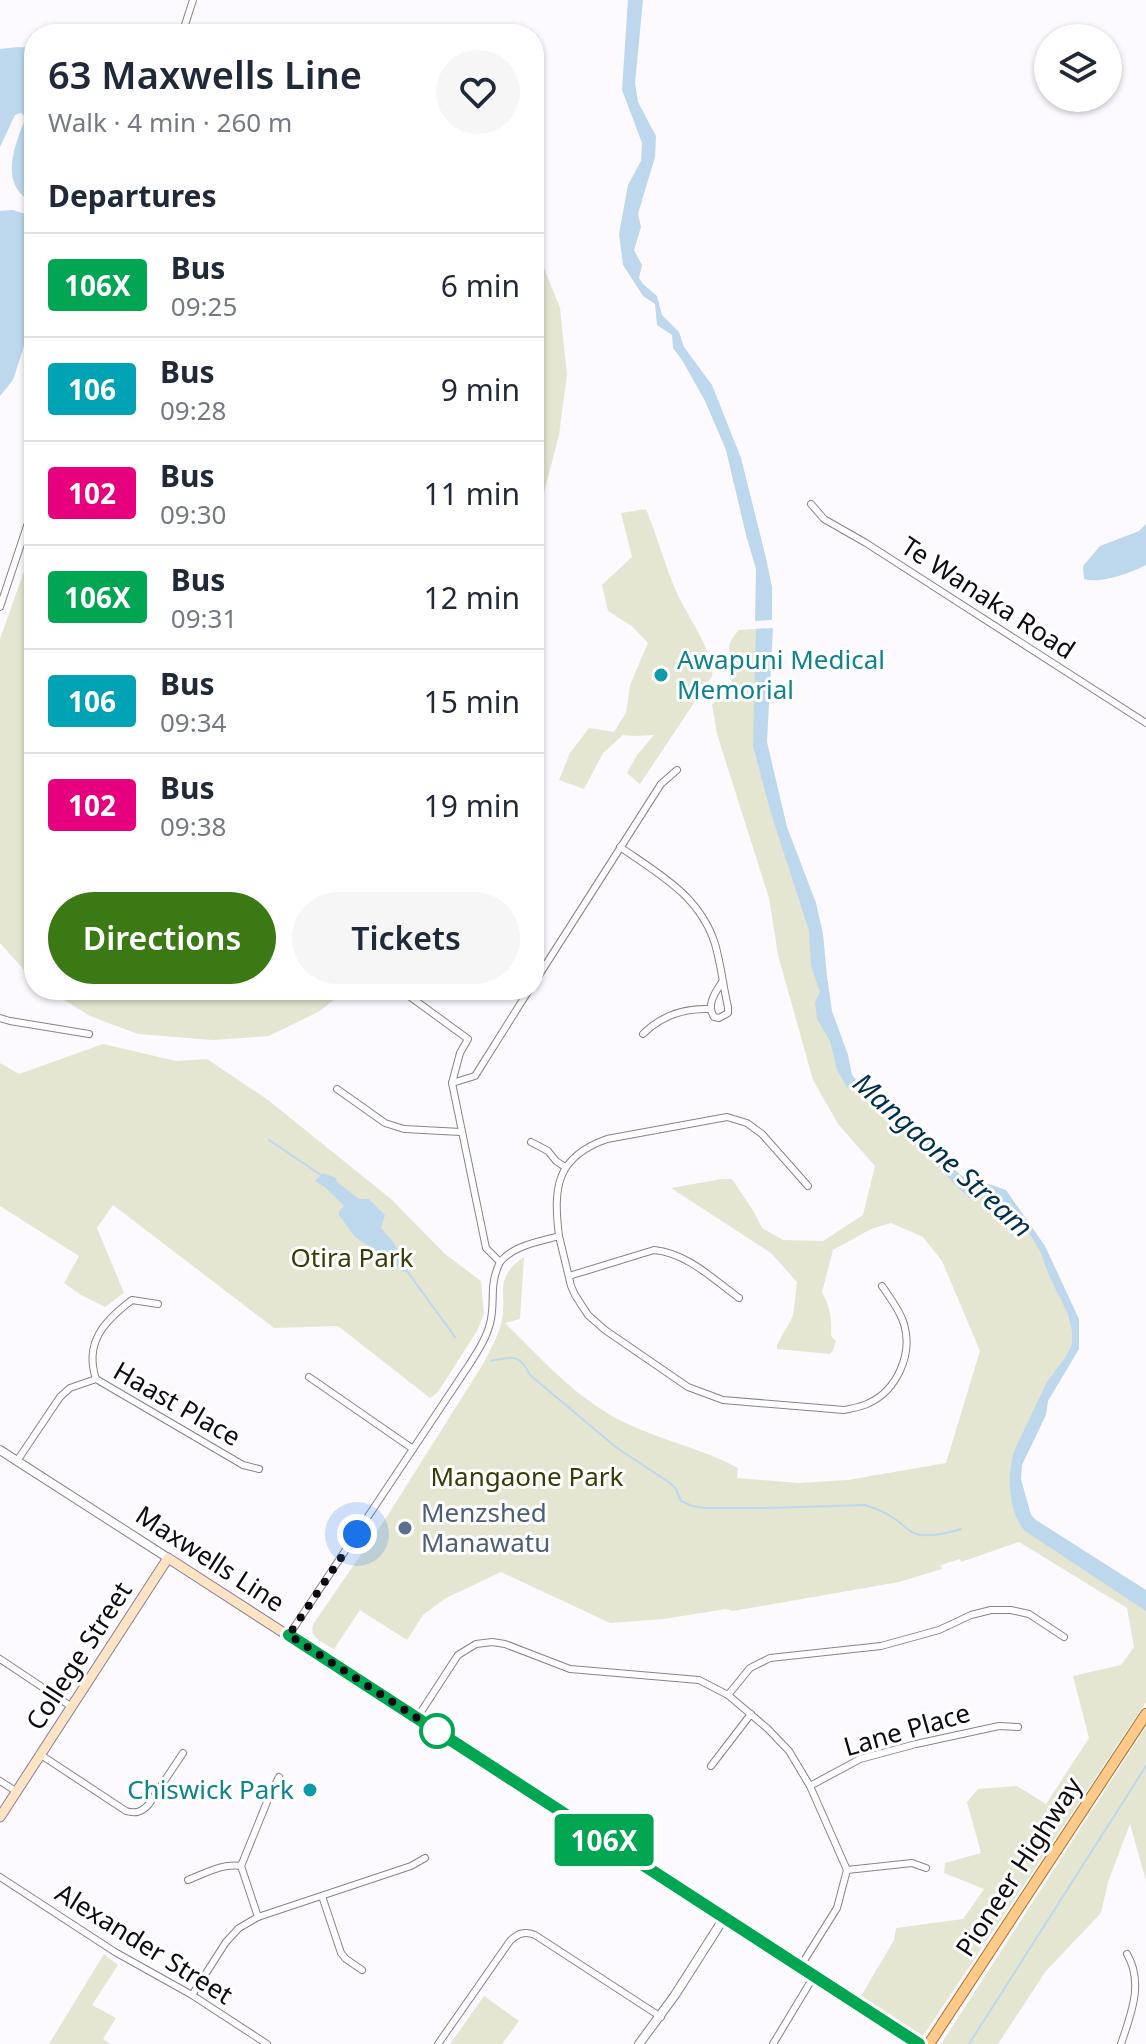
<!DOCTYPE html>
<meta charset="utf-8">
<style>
:root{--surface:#fff;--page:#f6f6f7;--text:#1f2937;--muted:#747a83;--line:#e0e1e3;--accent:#3b7915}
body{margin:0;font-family:"Noto Sans",sans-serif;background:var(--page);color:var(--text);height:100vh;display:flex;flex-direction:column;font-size:30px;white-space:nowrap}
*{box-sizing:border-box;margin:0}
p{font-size:26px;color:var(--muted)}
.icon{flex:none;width:44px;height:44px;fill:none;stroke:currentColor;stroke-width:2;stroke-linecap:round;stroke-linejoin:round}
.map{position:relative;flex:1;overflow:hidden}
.sheet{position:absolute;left:24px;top:24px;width:520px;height:976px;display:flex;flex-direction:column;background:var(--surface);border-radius:32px;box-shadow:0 2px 6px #0004}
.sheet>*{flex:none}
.badge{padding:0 16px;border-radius:6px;font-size:28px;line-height:52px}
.buttons{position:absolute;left:1034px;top:24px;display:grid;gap:16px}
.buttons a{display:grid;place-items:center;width:88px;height:88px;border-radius:50%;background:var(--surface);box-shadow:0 2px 6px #0004;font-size:40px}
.you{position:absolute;width:40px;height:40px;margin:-20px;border:6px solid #fff;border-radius:50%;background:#1a73e8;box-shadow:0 0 0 12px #1a73e833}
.map>.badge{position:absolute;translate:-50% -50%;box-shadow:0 0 0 4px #fff}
h2{padding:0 24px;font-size:30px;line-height:72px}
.round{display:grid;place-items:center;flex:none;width:84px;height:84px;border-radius:42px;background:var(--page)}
.head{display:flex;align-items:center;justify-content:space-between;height:136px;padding:0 24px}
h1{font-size:38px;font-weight:600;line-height:60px}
.cta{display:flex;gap:16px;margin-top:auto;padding:16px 24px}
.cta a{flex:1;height:92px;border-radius:48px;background:var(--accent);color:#fff;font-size:32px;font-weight:600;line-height:92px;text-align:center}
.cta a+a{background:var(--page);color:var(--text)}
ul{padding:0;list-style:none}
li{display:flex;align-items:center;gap:24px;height:104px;padding:0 24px;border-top:2px solid var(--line)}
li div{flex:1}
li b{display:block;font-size:30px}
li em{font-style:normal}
li .badge{min-width:88px;font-weight:700;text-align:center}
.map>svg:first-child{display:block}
.green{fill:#e4e6d1}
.water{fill:#bdd8ed}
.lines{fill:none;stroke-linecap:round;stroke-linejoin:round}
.stream{stroke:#bdd8ed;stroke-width:2}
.minor-casing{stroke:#878194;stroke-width:8}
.tertiary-casing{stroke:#878194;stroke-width:10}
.secondary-casing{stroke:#878194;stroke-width:11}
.primary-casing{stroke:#a86f2c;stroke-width:12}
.minor{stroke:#fff;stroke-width:6}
.tertiary{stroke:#fff;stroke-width:8}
.secondary{stroke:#fee4c4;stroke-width:9}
.primary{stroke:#fdca89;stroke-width:10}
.line-casing{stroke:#fff;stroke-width:18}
.line{stroke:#00a651;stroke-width:12}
.walk{stroke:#0d0a11;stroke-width:8;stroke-dasharray:0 14.4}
.culture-dot{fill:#0f9aa8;stroke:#fff;stroke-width:3}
.service-dot{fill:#5c6f8a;stroke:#fff;stroke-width:3}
.stop-dot{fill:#fff;stroke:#00a651;stroke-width:4}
.labels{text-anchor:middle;stroke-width:6;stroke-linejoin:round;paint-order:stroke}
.street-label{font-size:26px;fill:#0d0a11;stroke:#fff}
.culture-label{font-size:26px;fill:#0d838f;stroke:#fff;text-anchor:start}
.park-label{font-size:26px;fill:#383b05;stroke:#fff}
.service-label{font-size:26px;fill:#4e5e75;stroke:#fff;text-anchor:start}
.water-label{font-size:28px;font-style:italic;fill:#00304d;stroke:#fff}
</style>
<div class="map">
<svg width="1146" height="2044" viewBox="0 0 1146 2044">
<rect width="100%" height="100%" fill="#fcfaff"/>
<g class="green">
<path d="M534 243 560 308 567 375 559 435 534 531Z"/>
<path d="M646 509C657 536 665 565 676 591 685 613 716 654 712 676L640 784 627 773 637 755 654 735 634 736 623 735 603 753 584 789 559 780 570 753 589 728 614 732 626 713 630 685 648 643 632 626 608 611 602 585 632 557 621 513Z"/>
<path d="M34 543V981L0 943V639Z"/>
<path d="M766 628V755L827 1005 852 1079 894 1106 952 1170 998 1200 1034 1235 1056 1277 1078 1344 1045 1404 1019 1456 1018 1480 1028 1520 1146 1600V1702L921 2039 860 1998 894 1940 896 1928 963 1919 984 1889 944 1873 945 1863 981 1853 967 1802 978 1789 1017 1786 1046 1804 1089 1738 1073 1676 1121 1665 1134 1647 1127 1608 1019 1542 961 1562 960 1559 941 1565 942 1569 899 1582 733 1611 726 1609 664 1619 610 1623 501 1572 446 1598 423 1615 407 1640 360 1610 334 1649C323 1642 307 1637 314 1623L386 1518 483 1364C490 1351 497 1338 501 1324 509 1294 491 1280 524 1257L520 1319 505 1323C544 1361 578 1401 628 1424 664 1441 703 1449 738 1468L737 1478 799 1483 848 1480 946 1463 980 1351 942 1261 923 1237 891 1223 871 1229 833 1250 822 1292C830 1308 832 1318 831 1336L836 1341 833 1350 830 1354 777 1349V1345L793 1316 797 1282 771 1253 671 1188 721 1179H732L754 1212 762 1228 783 1240 823 1241 863 1215 875 1166 838 1124 813 1080 778 955 769 898 717 734 712 705C718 698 734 680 736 672 739 656 717 653 739 630Z"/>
<path d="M48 990H346L320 1011 269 1036 213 1040 138 1034 90 1016Z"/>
<path d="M103 1044 176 1061 207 1059 268 1100 391 1199 445 1254 481 1281 484 1314 477 1331 438 1392 430 1398 338 1326 274 1328 113 1205 97 1228 124 1293 105 1307 81 1295 64 1283 79 1256 0 1206V1063L19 1074Z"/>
<path d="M1146 1727V1881L1130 1824 1108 1882 1101 1913 1046 1971 998 2044H941Z"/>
<path d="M104 1954 118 1965 92 2005 116 2018 103 2039 111 2044H49Z"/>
<path d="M484 1996 519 2021 502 2044H450Z"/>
</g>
<g class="water">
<path d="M628 0H643L635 83 638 102 656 136 655 157 638 214 641 227 634 250 642 265 639 278 643 284 657 296 662 315 679 332 684 347 712 385 741 458 766 558 772 587V620L755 621 756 569 746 535 726 450 705 401 682 360 673 348 672 335 657 325 655 304 643 296 623 265 619 234 628 185 641 161 642 143 622 90Z"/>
<path d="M18 47 34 48V203C0 187 12 150 25 120L23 114 20 113 15 115 0 147V49Z"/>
<path d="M13 210 34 217V315L13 380 0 396V211Z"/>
<path d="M1146 524V565C1131 573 1100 584 1084 579L1083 566 1100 546 1139 531Z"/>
<path d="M773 628 767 742 787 827 816 903 823 934 827 976 832 1011 848 1055 852 1075 858 1082 894 1102 969 1185 983 1186 989 1184 1006 1190 1045 1246 1079 1319V1349L1048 1401 1046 1415 1022 1465 1021 1479 1031 1515 1036 1520 1146 1590V1611L1025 1531C1008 1513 1007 1474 1014 1451L1047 1382 1067 1355 1072 1344V1331L1068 1314 1050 1278 1040 1251 1030 1235 1010 1213 984 1199 970 1198 959 1189 916 1143 912 1133 892 1114 847 1087 837 1070 830 1041 817 1019 815 1002 820 992 811 966 809 931 770 810 753 746 756 629Z"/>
<path d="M323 1173 336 1178 337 1182 359 1199H369L385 1215 381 1228 393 1242 408 1267 407 1271 403 1272 392 1261 355 1237 339 1215V1211L344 1206 326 1188 315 1181Z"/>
</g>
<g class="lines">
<g class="stream">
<path d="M269 1140 321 1175"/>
<path d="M961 1176 976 1185"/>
<path d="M407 1271 455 1337"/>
<path d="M491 1361C511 1357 520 1353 530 1375L617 1448 670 1483 676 1489 681 1501 692 1506 704 1508H766L865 1505C875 1508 885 1512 895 1519 902 1523 908 1532 916 1534 930 1538 948 1533 961 1529"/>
<path d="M969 2044 1146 1766"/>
</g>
<g class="minor-casing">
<g id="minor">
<path d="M182 34 193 0"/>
<path d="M811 504 824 519 866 543 1146 723"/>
<path d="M0 607 34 505"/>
<path d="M620 847C659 874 700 896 715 944 721 964 723 986 728 1007V1013L719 1018 714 1017C706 1005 715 993 722 982"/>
<path d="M534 983 661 784 677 770"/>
<path d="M0 1018 10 1021 89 1034"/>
<path d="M643 1034C661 1016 685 1008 710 1009"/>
<path d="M452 1083 475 1076 529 990"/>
<path d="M337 1089 385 1123 404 1129 461 1132"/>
<path d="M531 1142 548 1151 556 1161 565 1167"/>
<path d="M559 1236 571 1286 575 1295 588 1315 605 1330 688 1387 723 1400 844 1410C853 1408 861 1407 869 1403 897 1390 913 1354 904 1324 900 1310 890 1298 882 1286"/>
<path d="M500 1262C514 1245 539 1242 559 1236 553 1187 556 1157 607 1139L727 1117 747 1123 762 1134 808 1186"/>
<path d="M569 1276 654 1250C687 1253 713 1279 739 1298"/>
<path d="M309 1377 413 1449"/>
<path d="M96 1379C84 1343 104 1321 132 1300L158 1304"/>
<path d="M17 1461 60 1397 70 1388 96 1379 243 1465 259 1469"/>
<path d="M289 1635 469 1365C478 1351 488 1336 491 1319 495 1297 489 1285 500 1262L486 1248 452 1083 460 1053 468 1039 405 993"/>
<path d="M0 1659 72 1707"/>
<path d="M728 1695 750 1668 770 1658 881 1646 939 1630 971 1615 991 1610H1011L1029 1614 1064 1637"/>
<path d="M417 1718 458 1655 476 1644 492 1642 505 1644 570 1669 699 1680 728 1695 768 1729 789 1751 810 1786 847 1870 837 1908 800 1967"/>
<path d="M41 1755 126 1811C136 1814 142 1812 149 1804L183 1753"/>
<path d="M711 1766 751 1714"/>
<path d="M0 1781 17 1792"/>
<path d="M810 1786 860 1759 916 1744 999 1726 1018 1727"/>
<path d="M847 1870 912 1863 926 1868"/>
<path d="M0 1877 115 1952 192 1995 267 2044"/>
<path d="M188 1880C206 1873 222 1863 241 1866"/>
<path d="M322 1896 341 1953 346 1959 362 1970"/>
<path d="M258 1917 241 1866 269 1797 279 1777"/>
<path d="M192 1995 226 1942 239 1928 258 1917 411 1866 425 1858"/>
<path d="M438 2044 510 1941C518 1933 525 1931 535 1935L661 2017"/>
<path d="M773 2044 814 1976"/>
<path d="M1121 2044C1131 2014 1144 1983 1127 1954"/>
</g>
</g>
<g class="tertiary-casing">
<g id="tertiary">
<path d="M0 1450 168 1558"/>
<path d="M639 2044 675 1995 724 1918"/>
</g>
</g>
<g class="secondary-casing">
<path id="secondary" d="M0 1817 168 1558 920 2044"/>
</g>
<g class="primary-casing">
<path id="primary" d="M929 2044 1146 1714"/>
</g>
<use href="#minor" class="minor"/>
<use href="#tertiary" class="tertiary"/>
<use href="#secondary" class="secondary"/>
<use href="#primary" class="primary"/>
</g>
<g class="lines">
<g class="line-casing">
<path id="line" d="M289 1635 919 2044"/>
</g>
<use href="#line" class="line"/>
<path class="walk" d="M357 1534 289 1635 442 1734 437 1731"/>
</g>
<g class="culture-dot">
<circle cx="661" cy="675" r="8"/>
<circle cx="310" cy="1790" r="8"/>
</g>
<circle class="service-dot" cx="405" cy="1528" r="8"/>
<circle class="stop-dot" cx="437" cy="1731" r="16"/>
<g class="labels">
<g class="street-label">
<text transform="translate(988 598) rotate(33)" y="9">Te Wanaka Road</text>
<text transform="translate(177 1404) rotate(30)" y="9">Haast Place</text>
<text transform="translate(210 1559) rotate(33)" y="9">Maxwells Line</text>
<text transform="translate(79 1656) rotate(-57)" y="9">College Street</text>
<text transform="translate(907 1730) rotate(-16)" y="9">Lane Place</text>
<text transform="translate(1019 1867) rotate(-57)" y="9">Pioneer Highway</text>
<text transform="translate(144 1944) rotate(32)" y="9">Alexander Street</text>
</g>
<g class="culture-label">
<text x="677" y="669">Awapuni Medical<tspan x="677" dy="30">Memorial</tspan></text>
<text x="294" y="1799" text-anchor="end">Chiswick Park</text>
</g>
<g class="park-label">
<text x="352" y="1267">Otira Park</text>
<text x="527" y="1486">Mangaone Park</text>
</g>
<g class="service-label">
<text x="421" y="1522">Menzshed<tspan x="421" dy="30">Manawatu</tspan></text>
</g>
<g class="water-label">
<text transform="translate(943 1155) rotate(42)" y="10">Mangaone Stream</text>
</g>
</g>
</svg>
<div class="buttons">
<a><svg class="icon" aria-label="layers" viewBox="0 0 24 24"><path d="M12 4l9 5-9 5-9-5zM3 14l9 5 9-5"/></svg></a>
</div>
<div class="you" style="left:357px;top:1534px"></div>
<b class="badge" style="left:604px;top:1840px;background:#00a651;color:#fff">106X</b>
<section class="sheet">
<div class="head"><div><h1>63 Maxwells Line</h1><p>Walk · 4 min · 260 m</p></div><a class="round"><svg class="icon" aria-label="heart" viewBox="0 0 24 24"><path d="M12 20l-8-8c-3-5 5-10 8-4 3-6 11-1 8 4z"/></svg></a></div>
<h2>Departures</h2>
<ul>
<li><span class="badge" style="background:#00a651;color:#fff">106X</span><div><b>Bus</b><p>09:25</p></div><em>6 min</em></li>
<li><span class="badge" style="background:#00a3b4;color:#fff">106</span><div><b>Bus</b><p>09:28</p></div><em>9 min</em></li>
<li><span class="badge" style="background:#e6007e;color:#fff">102</span><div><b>Bus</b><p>09:30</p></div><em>11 min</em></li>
<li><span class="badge" style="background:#00a651;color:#fff">106X</span><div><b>Bus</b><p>09:31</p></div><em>12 min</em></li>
<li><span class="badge" style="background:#00a3b4;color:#fff">106</span><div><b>Bus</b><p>09:34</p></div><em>15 min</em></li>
<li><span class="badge" style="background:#e6007e;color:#fff">102</span><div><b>Bus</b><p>09:38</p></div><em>19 min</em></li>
</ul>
<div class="cta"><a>Directions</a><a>Tickets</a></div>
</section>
</div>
